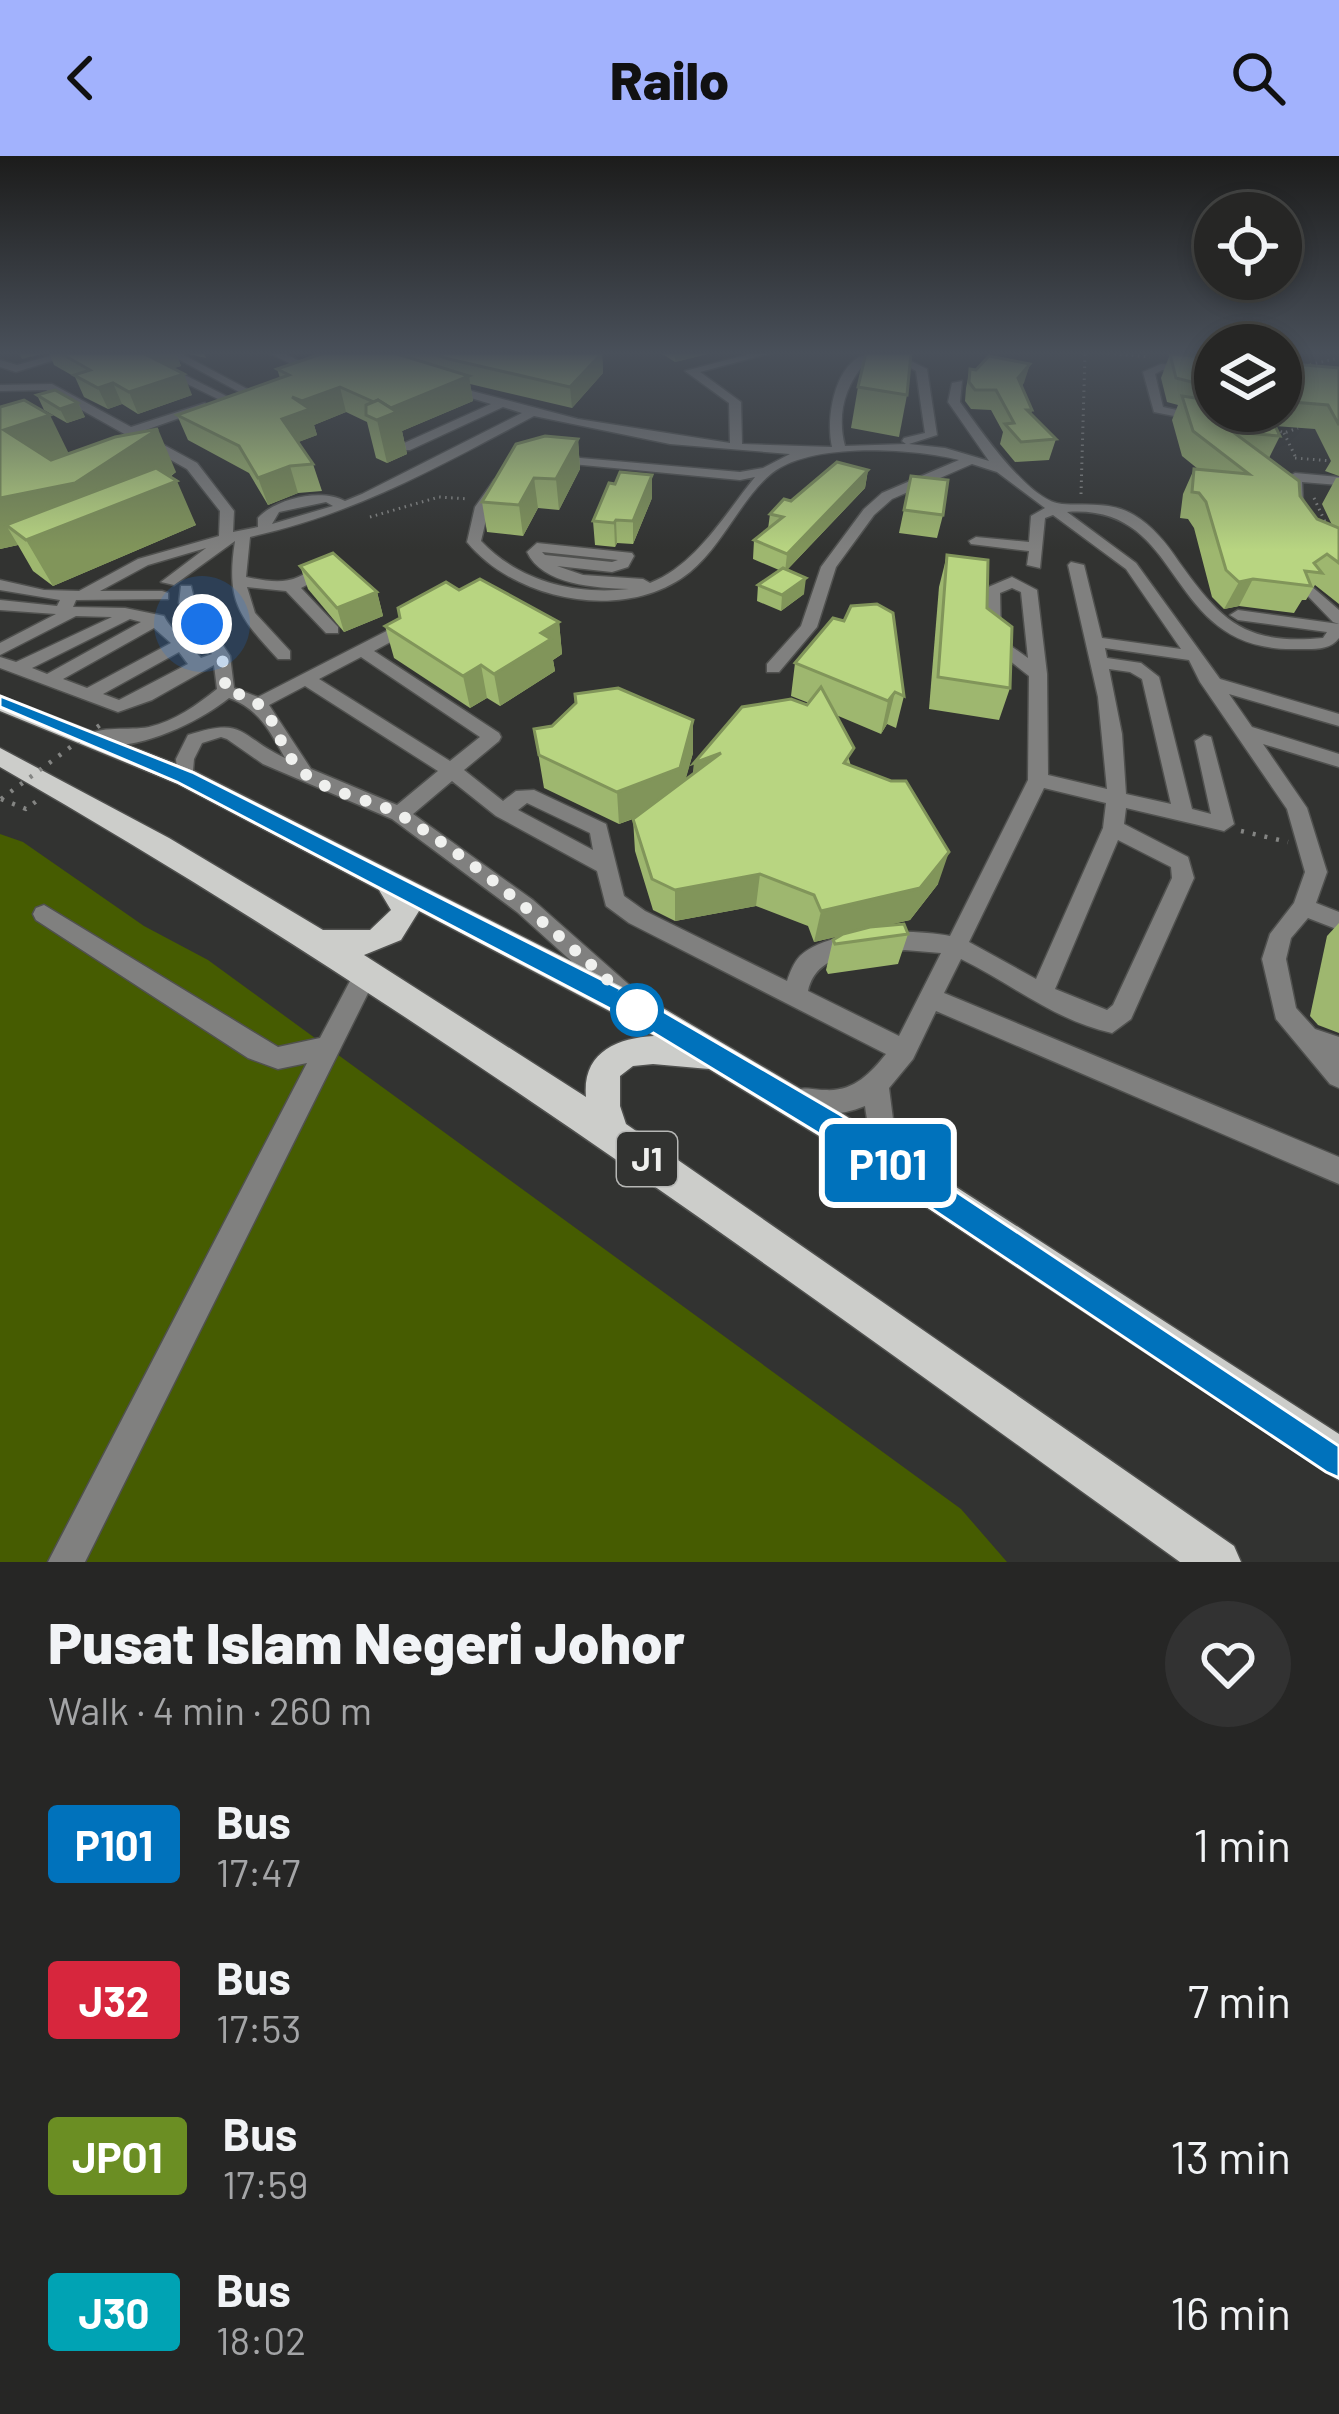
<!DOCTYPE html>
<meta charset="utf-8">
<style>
:root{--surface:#262625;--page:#323232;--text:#f1f3f6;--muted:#a4a5a7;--line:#424342;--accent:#a2b2fd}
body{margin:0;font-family:Barlow,sans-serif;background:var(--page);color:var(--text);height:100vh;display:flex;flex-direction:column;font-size:45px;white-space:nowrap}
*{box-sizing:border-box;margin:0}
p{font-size:39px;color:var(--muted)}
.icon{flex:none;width:66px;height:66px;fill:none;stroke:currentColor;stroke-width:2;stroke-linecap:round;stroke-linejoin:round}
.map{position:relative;height:1406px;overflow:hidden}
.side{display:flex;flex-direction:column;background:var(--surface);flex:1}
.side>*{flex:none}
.badge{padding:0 24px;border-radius:9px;font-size:42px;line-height:78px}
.buttons{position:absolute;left:1194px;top:36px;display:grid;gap:24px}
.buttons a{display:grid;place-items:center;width:108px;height:108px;border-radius:50%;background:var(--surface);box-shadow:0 6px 18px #0003,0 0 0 3px var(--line);font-size:60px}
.you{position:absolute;width:60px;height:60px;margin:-30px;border:9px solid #fff;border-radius:50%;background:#1a73e8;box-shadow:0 0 0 18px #1a73e833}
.map>.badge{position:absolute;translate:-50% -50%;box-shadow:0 0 0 6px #fff}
.round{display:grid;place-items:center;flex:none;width:126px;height:126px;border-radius:63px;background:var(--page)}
.overview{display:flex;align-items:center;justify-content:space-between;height:204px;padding:0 48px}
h1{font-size:57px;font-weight:800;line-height:90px}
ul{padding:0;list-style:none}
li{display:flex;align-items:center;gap:36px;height:156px;padding:0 48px}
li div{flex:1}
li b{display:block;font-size:45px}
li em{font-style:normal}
li .badge{min-width:132px;font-weight:700;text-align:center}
header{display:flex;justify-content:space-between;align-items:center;height:156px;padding:0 48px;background:var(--accent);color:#111;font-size:54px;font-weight:800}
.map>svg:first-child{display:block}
.green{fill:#465c01}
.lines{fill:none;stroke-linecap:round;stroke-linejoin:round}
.minor-casing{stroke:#50514f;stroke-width:3}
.major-casing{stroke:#50514f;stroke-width:3}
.path-far1{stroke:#848583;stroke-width:3;stroke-dasharray:1.5 4.5;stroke-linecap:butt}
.path{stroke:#848583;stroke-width:4.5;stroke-dasharray:3 9;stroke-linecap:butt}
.minor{fill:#80807f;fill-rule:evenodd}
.major{fill:#cccdca;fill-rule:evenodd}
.path-bridge{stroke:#848583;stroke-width:4.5;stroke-dasharray:3 9;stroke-linecap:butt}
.wall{fill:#9eb76f}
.shaded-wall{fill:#81955a}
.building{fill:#b8d581;stroke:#81955a;stroke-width:3}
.line{fill:#0072bc;stroke:#fff;stroke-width:3}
.walk{stroke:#eff0ee;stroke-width:12;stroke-dasharray:0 21.6}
.stop-dot{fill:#fff;stroke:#0072bc;stroke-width:6}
.labels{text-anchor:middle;stroke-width:12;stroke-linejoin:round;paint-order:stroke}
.shield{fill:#323331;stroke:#b6b7b5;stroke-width:3}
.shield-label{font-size:33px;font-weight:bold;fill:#eff0ee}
</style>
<header><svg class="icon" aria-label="back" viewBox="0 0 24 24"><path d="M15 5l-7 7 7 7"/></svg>Railo<svg class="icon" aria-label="search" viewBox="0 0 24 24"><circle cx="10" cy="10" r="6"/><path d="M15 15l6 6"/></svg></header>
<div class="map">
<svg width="1339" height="1406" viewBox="0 0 1339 1406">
<rect width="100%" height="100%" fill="#323331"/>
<path class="green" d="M0 678 23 686 144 770 208 804 961 1353 1007 1406H0Z"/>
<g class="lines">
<g class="minor-casing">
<g id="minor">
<path d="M61 197H77L16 216 0 211V204L17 209Z"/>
<path d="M167 197H180L251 235 241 237Z"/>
<path d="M269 197H283L316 213 306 215Z"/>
<path d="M753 197H771L700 216 741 246 742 288 832 291C825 260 836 197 875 197L871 201 909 204 927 213 937 279 909 288 945 292 989 305 948 246 952 227 962 225 960 246C979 272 1029 346 1062 348 1088 350 1110 345 1134 359 1153 370 1167 388 1179 406 1222 466 1245 489 1323 482L1327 476 1238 464 1230 459 1238 454 1339 468V482C1330 495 1311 493 1296 493 1161 496 1188 347 1067 356L1136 407 1220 523 1339 558V570L1229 538 1252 571 1339 598V611L1263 588 1307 652 1327 716 1316 747 1339 756V774L1308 762 1291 782 1286 803 1296 852 1315 873 1339 881V932L1330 928 1276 863 1262 803 1270 778 1294 747 1305 716 1287 653 1200 526 1189 504 1105 492 1107 502 1141 507 1159 521 1192 653 1211 658 1195 585 1204 579 1211 581 1234 668 1224 675 1126 652 1124 668 1188 701 1194 722 1131 863 1112 877C1056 865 1012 828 961 803L944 837 1339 1001V1028L936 855 913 903 889 932 894 971 916 1009 912 1018 902 1022C877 1012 868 974 865 950 840 960 819 961 794 951L790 943 794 935C806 930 812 934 825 934 853 936 870 918 886 898L629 767 606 750 597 715 496 660 452 625 413 658 533 744 635 834 639 841 635 848 627 851 619 848 517 756 392 663 263 608 227 583 221 581 202 587 194 603 192 626H178L176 603 188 579C246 560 238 580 285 602 270 575 259 553 229 542 200 566 118 607 84 581 99 569 129 575 149 571 175 565 197 549 217 533L214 509 152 544 118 556 0 512V501L16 506 112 461 76 460 0 499V487L56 458 0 454V444L57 450 60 444 0 434V424L44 434 79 435 138 403 219 380 220 355 187 313 46 234 0 235V229L52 228 131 271 205 247V253L140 276 197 307 234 355 233 376 258 371V362C276 342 322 332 345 345L362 338 522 257 503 251 410 294H402V288L491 248 441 233 439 231 445 228 578 263 730 287 729 247 685 215ZM864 208 907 210 916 215 925 277 904 282 902 285 906 288 845 290C837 260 844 232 864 208ZM534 260 670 288 790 298 763 312 740 316 546 299 545 302 551 306 740 324 755 321C725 358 696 409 650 427L643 423 583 419 557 410 612 416 628 411 634 400 632 397 537 387 527 396C542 429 596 432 629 433 575 439 520 426 481 385L489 351 506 327 494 324 475 351 467 386C516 446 627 467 690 416 723 389 742 341 772 317 812 286 912 292 959 304L882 337 864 353 821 411 801 470 767 508V516H779L817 471 836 411 874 359 892 343 972 308 997 316 1045 352 1031 360 1029 386 976 381 969 385 971 388 1029 395 1027 409 1040 412 1045 362 1053 359 1126 413 1181 493 1102 482 1084 409 1071 406 1068 409 1098 541 1107 633 1048 619 1047 518 1037 434 1012 421 986 432 985 485 1029 520 1028 624 950 780C913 773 829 772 800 800 794 806 790 816 787 825L645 755 624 740 606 668 534 634 516 635 503 645 464 614 499 585 501 581 499 577 374 495 420 470V464H408L258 541 234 532 230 500 195 447 191 430H181L179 447 212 498 201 502C190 489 169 472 164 460L125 452 73 451 76 444 168 443V437L162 435H100L148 409 206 392 161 426 174 429 235 385C226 444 238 460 278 503H290V495L255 457 247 431 286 435 326 477H338V471L301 432 320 422 331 409 318 406C297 430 275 427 246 421L250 381C360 356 435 312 534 260ZM326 346 333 350 272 368 279 356ZM542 396 618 404 612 406 545 399ZM1012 432 1021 436 1028 502 1001 483 1000 437ZM130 463 141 466 47 518 32 512ZM154 472 171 487 87 532 63 523ZM179 496 188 508 119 544 103 538ZM361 501 480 581 450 605 319 523ZM1109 513 1130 516 1142 523 1171 648 1126 638 1122 578ZM305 530 438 615 397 649 311 613 269 549ZM1044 632 1106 647 1103 672 1036 823 969 786ZM527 647 590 677 593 694 518 654ZM1118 684 1171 711 1172 722 1113 849 1107 854 1055 833ZM905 794 941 797 899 880 808 835C817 793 869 796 905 794Z"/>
<path d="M1161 208 1215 212V218L1162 214 1155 218 1163 251 1204 260V266L1154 256 1143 216Z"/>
<path d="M175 218H183L230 242 220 244 175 222Z"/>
<path d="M1295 317 1339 321V329L1302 326 1303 348 1291 351 1288 321Z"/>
<path d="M1310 429 1339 454V468L1333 466 1305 437 1302 434Z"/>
<path d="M44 749 278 891 320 882 359 808 367 805 375 808 379 815 85 1406H48L307 907 278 913 248 902 36 764 33 758 36 752Z"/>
</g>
</g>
<g class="major-casing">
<path id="major" d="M0 540 194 615 658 849 843 958 1339 1278V1324L819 980 709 913 653 908 633 910 620 920V950L626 968 1234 1390 1241 1406H1180C794 1128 413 847 0 611V592L169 682 323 774H370L391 754 379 734 176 627 0 555ZM419 755 636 869 654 880C616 882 582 897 586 941L364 799 401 784Z"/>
</g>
<g class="path-far1">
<path d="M1102 197 1150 201"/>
<path d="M1304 210 1339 202"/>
<path d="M1275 273 1284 277 1298 272"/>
<path d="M1284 277 1297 304"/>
<path d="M1295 302 1331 305"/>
<path d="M1081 338 1085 197"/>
<path d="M1314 342 1327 370"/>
<path d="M370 361 439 341 469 343"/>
</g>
<g class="path">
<path d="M1 643 26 653 38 644"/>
<path d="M1241 675 1288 686"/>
</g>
<use href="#minor" class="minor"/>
<use href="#major" class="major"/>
<path class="path-bridge" d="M1 643 104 566"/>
</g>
<g class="wall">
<path d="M49 197H176L181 210 173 212 192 239 138 258 122 248 108 253 84 241 75 221 54 209Z"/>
<path d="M185 197H204L206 202Z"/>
<path d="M324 197H602L603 217 572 252 470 228 473 245 402 275 407 298 387 307 376 302 367 266 346 256 314 269 317 279 298 286 313 308 322 335 298 337 268 349 249 317 188 284 177 259 280 222 277 213Z"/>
<path d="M661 197H711L675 206Z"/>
<path d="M1170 198 1215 202V255H1281V207L1339 212V320L1325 315 1331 305 1315 273 1275 270 1280 280 1269 302 1317 363 1332 369 1322 348 1336 322H1339V448L1315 429 1306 444H1302L1294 457 1239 450 1224 453 1212 441 1194 372 1188 363 1180 362 1183 338 1194 313H1198L1182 300 1172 264 1178 249 1167 246 1161 222Z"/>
<path d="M1030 208 1022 230 1032 254 1031 258 1056 283 1049 304 1015 306 1000 288 1003 276 991 254 971 253 965 245 966 232 970 213Z"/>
<path d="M858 231 907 239 899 281 851 272Z"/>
<path d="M37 239 78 247 85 261 67 267 44 254Z"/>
<path d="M0 251 69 298 176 316 170 321 196 369 53 430 33 415 18 389 0 393Z"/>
<path d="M578 283 580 313 559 354 538 352 523 380 487 376 482 346Z"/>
<path d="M868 314 865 332 787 414 804 438 781 455 757 445 758 429 779 414 753 403 754 384 768 373 770 358 791 345Z"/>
<path d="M911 320 943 359 937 382 899 377Z"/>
<path d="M652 342 633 388 617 387 615 391 595 389 593 365Z"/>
<path d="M947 399 987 452 1010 532 999 564 929 553 939 431Z"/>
<path d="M300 410 377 436 383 460 344 476 308 433Z"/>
<path d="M459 434 559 466 562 498 553 504 555 515 500 550 487 542 470 552 394 502 385 470Z"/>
<path d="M833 462 904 540 896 572 887 568 881 578 836 559 851 610 938 728 910 764 883 770 908 778 898 808 828 818 826 814 833 784 839 780 814 786 808 770 756 750 675 765 653 754 635 695 633 663 619 668 544 632 534 573 693 597 685 624 693 618 694 607 807 549 809 547 791 540 795 507Z"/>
<path d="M1339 767V877L1318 869 1310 860 1327 780Z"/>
</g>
<g class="shaded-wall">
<path d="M19 197H45L22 203Z"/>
<path d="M176 197 181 210 153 219 145 198Z"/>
<path d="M602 197 603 217 572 252 570 231Z"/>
<path d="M675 197H711L675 206Z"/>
<path d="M1030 208 1024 227 1013 241 1018 222Z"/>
<path d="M184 218 192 239 138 258 129 236Z"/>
<path d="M469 220 473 245 402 275 407 298 387 307 377 264 390 252Z"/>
<path d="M113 227 122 248 108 253 98 232Z"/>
<path d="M340 231 346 256 314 269 317 279 291 289 282 263 305 255 302 245Z"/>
<path d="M78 247 85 261 67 267 60 253Z"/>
<path d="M50 259 71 302 28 317 4 274Z"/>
<path d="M158 273 176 316 147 336 177 325 196 369 53 430 26 384 6 369 18 389 0 393V342Z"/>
<path d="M578 283 580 313 559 354 556 323Z"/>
<path d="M290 310 298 337 268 349 258 322Z"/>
<path d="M868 314 865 332 785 416 787 398Z"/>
<path d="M652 319V342L633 388V365Z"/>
<path d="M534 322 538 352 523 380 519 349Z"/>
<path d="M616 364 617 387 615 391 614 367Z"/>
<path d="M806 422 804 438 781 455 782 439Z"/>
<path d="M1253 423 1239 450 1224 453 1239 426Z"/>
<path d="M377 436 383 460 344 476 337 452Z"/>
<path d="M559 466 562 498 553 504 555 515 500 550 494 518 541 477Z"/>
<path d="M481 509 487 542 470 552 463 520Z"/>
<path d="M895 536 887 568 881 578 888 545Z"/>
<path d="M693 564V597L680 644 619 668 617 636Z"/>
<path d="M721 597 693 639 694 607Z"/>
<path d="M949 696 938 728 910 764 814 786 821 755Z"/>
<path d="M760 718 756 750 675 765V734Z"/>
</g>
<g class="building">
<path d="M60 197H147L145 198 184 218 129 236 113 227 98 232 74 219 90 214Z"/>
<path d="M324 197H394L469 220 391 252 378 244 374 246 340 231 302 245 292 241 310 253 282 263 313 308 290 310 258 322 239 290 177 259 289 219 277 213Z"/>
<path d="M429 197H602L570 231 449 203Z"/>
<path d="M866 197H911L907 239 858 231Z"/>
<path d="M1170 198 1215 202V232L1176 222Z"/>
<path d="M989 200 1030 208 1018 222 1032 254H1027L1056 283 1021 286 1005 268 1014 267 996 234H975L969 226 970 213 976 214Z"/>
<path d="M1281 207 1339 212V269L1328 249 1281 245Z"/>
<path d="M55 234 78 247 60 253 37 239Z"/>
<path d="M1182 240 1215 245V255H1268L1280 280 1233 276 1299 325 1300 340 1317 363 1339 372V407L1327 398 1314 407 1322 417 1305 415 1311 430 1253 423 1239 426 1226 414 1206 346 1199 337 1192 336 1194 313 1249 318 1193 275Z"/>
<path d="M24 244 50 259 4 274 51 304 115 281 158 273 75 327 0 342V251Z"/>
<path d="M378 244 397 256 377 264 366 259V249Z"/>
<path d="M545 280 578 283 556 323 534 322 519 349 482 346 516 288Z"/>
<path d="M837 306 868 314 787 398 754 384 783 361 770 358 784 343 791 345Z"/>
<path d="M156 312 177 325 26 384 6 369Z"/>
<path d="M620 316 652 319 633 365 616 364 614 367 593 365 609 327 615 328Z"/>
<path d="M911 320 948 324 943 359 904 354Z"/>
<path d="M333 397 377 436 337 452 300 410Z"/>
<path d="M947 399 988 404 987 452 1012 471 1010 532 938 521Z"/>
<path d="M783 412 806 422 782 439 758 429Z"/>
<path d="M480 423 559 466 541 477 551 483 494 518 481 509 463 520 385 470 400 462 398 452 446 426 459 434Z"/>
<path d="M877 448 893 457 904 540 895 536 888 545 795 507 833 462 844 465 851 450Z"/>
<path d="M821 531 854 592 844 607 891 625H906L949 696 920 732 821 755 814 739 760 718 675 734 652 723 633 663 721 597 694 607 742 551 791 543 807 549Z"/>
<path d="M618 532 693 564 680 612 617 636 539 599 534 573 552 570 576 547 575 538Z"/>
<path d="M904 768 908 778 835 788 833 784 843 778 870 771Z"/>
</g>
<linearGradient id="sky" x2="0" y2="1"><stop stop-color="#1c1c1b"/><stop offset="0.5" stop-color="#49505a"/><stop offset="1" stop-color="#49505a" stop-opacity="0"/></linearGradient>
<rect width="1339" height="394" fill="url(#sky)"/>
<path class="line" d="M0 540 192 616 656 851 841 959 1339 1290V1322L1326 1316 821 979 637 867 177 626 0 551Z"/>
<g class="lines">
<path class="walk" d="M202 468 222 500 226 535C284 546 267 582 303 616 325 637 377 644 404 661 492 717 570 789 646 859L637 854"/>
</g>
<circle class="stop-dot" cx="637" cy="854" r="24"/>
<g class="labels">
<rect class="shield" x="617" y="976" width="60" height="54" rx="9"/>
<g class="shield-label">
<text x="647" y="1015">J1</text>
</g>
</g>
</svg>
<div class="buttons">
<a><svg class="icon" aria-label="locate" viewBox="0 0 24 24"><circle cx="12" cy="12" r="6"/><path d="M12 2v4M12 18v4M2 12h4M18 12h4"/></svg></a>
<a><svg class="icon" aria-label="layers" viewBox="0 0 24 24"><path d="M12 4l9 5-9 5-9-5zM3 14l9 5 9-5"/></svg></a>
</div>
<div class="you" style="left:202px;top:468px"></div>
<b class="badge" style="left:888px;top:1007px;background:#0072bc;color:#fff">P101</b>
</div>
<section class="side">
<div class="overview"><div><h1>Pusat Islam Negeri Johor</h1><p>Walk · 4 min · 260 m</p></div><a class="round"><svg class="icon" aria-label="heart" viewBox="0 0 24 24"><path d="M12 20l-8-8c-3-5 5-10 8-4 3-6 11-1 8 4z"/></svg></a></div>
<ul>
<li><span class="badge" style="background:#0072bc;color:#fff">P101</span><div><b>Bus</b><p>17:47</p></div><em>1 min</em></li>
<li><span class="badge" style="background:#d7263d;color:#fff">J32</span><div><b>Bus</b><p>17:53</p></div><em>7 min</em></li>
<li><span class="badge" style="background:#6b8e23;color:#fff">JPO1</span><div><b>Bus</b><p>17:59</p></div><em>13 min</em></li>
<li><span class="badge" style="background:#00a3b4;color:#fff">J30</span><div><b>Bus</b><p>18:02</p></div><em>16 min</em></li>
</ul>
</section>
